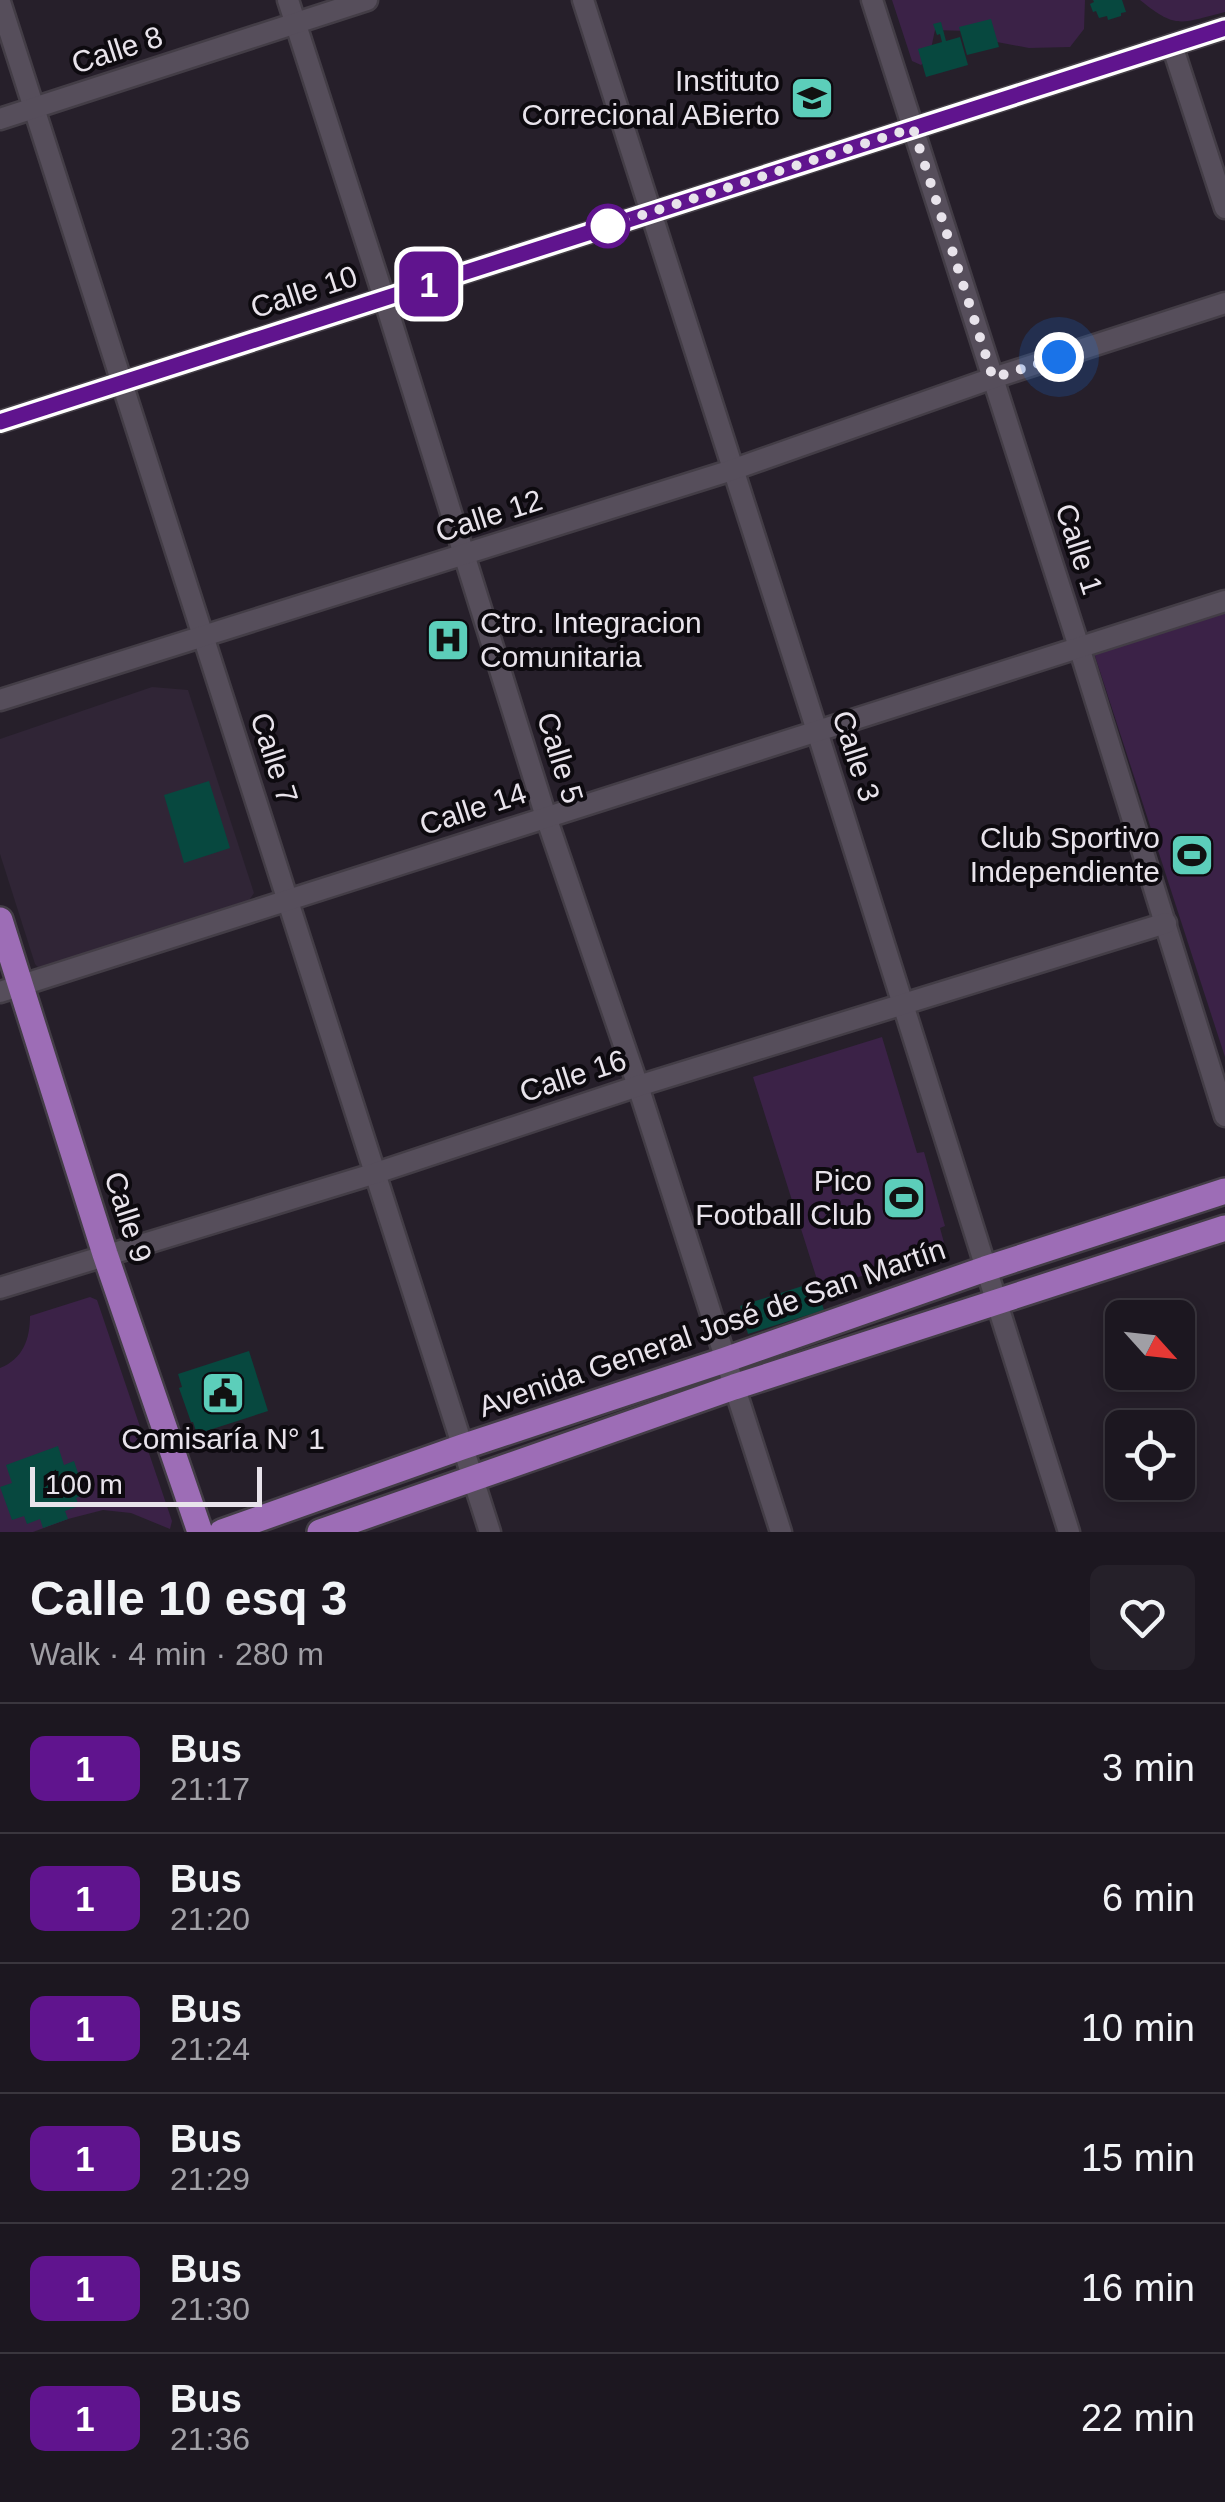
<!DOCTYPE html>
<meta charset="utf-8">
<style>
:root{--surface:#1c1720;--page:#252029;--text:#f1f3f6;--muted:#a09fa5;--line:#3a363e}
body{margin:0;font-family:Helvetica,sans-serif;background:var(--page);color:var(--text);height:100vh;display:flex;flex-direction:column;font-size:38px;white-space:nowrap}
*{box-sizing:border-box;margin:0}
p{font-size:32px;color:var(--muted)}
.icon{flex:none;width:55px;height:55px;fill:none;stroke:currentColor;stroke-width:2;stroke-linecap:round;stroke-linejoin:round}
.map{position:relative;height:1532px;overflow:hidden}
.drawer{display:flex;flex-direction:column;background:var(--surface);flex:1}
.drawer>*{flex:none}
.badge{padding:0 20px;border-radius:15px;font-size:35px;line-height:65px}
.needle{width:65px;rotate:117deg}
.tools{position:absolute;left:1105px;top:1300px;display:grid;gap:20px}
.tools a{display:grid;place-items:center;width:90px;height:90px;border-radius:15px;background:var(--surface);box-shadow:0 5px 15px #0003,0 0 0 2px var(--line);font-size:50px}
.scale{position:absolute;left:30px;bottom:25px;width:232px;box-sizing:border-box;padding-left:10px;border:5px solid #e8e3eb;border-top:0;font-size:28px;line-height:35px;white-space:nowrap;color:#e8e3eb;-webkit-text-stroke:8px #0d0a0f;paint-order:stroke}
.you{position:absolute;width:50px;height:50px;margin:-25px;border:8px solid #fff;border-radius:50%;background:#1a73e8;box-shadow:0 0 0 15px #1a73e833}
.map>.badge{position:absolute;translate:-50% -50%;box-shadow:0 0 0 5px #fff}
.round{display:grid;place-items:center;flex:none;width:105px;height:105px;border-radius:15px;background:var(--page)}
.summary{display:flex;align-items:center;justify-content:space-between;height:170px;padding:0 30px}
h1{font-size:48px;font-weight:700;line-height:75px}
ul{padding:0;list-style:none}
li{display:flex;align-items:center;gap:30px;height:130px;padding:0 30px;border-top:2px solid var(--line)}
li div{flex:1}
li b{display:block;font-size:38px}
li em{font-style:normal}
li .badge{min-width:110px;font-weight:700;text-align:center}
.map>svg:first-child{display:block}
.built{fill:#302536}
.green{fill:#3b2247}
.building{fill:#07483f}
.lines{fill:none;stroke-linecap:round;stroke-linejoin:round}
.minor-casing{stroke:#433d46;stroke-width:25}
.major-casing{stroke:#433d46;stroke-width:30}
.minor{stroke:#564e5b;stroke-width:20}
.major{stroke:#9d6db6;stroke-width:25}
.line-casing{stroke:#fff;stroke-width:22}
.line{stroke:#60148e;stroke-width:15}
.walk{stroke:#e8e3eb;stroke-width:10;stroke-dasharray:0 18}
.stop-dot{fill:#fff;stroke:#60148e;stroke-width:5}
.labels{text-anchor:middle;stroke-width:8;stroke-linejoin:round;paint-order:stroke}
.street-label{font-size:30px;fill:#e8e3eb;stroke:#0d0a0f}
.poi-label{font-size:30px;fill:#e8e3eb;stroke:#0d0a0f;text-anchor:end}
</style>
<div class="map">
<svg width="1225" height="1532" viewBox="0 0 1225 1532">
<rect width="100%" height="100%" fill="#261f2a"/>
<path class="built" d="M152 687 188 690 254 893 246 905 43 973 35 964 0 854V739Z"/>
<g class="green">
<path d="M892 0H1085L1084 29 1070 47 1029 48 997 42 968 31 935 30 929 58 921 65 912 61Z"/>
<path d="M1140 0H1225V12C1180 23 1177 30 1140 0Z"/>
<path d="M1225 610V1057L1094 653Z"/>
<path d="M882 1037 917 1153 924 1152 945 1226 940 1228 946 1250 820 1289 753 1077Z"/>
<path d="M90 1297 97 1300 172 1521 170 1529 131 1513 103 1510 68 1519 33 1532H0V1368C23 1359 30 1339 30 1316Z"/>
</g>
<g class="building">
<path d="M1093 0H1122L1126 12 1121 13V16L1108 20 1107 16 1099 18 1096 11 1093 12 1090 4 1094 2Z"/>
<path d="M991 19 999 47 967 55 959 27Z"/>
<path d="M941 22 946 41 960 37 968 65 926 77 918 49 942 42 940 34 937 35 933 24Z"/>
<path d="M209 781 230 848 184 863 164 795Z"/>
<path d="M815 1282 824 1310 748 1334 740 1306Z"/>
<path d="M249 1351 268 1411 197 1434 193 1422H191L179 1388 182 1387 178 1374Z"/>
<path d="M58 1446 64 1465 74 1461 85 1494 76 1498 79 1506 65 1511 68 1519 43 1528 40 1519 27 1524 24 1516 12 1520 0 1487 12 1483 6 1465Z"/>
</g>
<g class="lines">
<g class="minor-casing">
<g id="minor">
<path d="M288 0 384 298 546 817 638 1086 781 1532"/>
<path d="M583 0 817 731 1069 1532"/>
<path d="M872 0 1079 647 1225 1116"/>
<path d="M0 2 490 1532"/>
<path d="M1172 45 1225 208"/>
<path d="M0 119 367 0"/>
<path d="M0 422 1225 28"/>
<path d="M0 700 732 470 993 378 1225 303"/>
<path d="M0 992 1225 601"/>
<path d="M0 1288 376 1173 638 1086 1166 923"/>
</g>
</g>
<g class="major-casing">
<g id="major">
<path d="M0 920 105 1254 200 1532"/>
<path d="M222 1532 462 1447 725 1360 985 1269 1225 1191"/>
<path d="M320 1532 734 1387 1225 1228"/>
</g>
</g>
<use href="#minor" class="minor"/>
<use href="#major" class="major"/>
</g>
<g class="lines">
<g class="line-casing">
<path id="line" d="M0 422 1225 28"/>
</g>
<use href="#line" class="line"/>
<path class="walk" d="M608 226 913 128 993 378 1059 357"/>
</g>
<defs>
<g id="university-square" transform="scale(2.25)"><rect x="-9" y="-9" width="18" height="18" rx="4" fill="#5cceba" stroke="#0d0a0f"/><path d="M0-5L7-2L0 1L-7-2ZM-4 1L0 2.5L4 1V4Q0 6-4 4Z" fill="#111"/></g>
<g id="hospital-square" transform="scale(2.25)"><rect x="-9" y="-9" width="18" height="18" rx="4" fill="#5cceba" stroke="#0d0a0f"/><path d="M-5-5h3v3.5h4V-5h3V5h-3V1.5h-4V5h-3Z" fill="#111"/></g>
<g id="stadium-square" transform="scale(2.25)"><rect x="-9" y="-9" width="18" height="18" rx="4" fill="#5cceba" stroke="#0d0a0f"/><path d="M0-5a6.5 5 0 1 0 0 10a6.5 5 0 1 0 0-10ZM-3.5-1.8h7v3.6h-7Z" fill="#111"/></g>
<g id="civic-square" transform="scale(2.25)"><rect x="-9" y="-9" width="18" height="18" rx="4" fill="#5cceba" stroke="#0d0a0f"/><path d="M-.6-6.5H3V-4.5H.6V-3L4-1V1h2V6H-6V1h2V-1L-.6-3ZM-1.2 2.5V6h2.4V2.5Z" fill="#111"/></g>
</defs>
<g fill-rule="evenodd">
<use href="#university-square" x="812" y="98"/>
<use href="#hospital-square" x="448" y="640"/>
<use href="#stadium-square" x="1192" y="855"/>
<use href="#stadium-square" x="904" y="1198"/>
<use href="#civic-square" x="223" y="1393"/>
</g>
<circle class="stop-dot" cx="608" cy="226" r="20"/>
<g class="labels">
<g class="street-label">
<text transform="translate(117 50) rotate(-18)" y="10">Calle 8</text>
<text transform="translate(304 292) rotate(-18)" y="10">Calle 10</text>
<text transform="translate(489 516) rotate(-18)" y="10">Calle 12</text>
<text transform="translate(1079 549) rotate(72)" y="10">Calle 1</text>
<text transform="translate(856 756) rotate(72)" y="10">Calle 3</text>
<text transform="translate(274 758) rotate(72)" y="10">Calle 7</text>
<text transform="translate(560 758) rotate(73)" y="10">Calle 5</text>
<text transform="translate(473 809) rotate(-18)" y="10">Calle 14</text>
<text transform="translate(573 1076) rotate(-18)" y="10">Calle 16</text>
<text transform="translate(128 1217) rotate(72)" y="10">Calle 9</text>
<text transform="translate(712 1328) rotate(-19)" y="10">Avenida General José de San Martín</text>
</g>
<g class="poi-label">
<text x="780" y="91">Instituto<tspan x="780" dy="34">Correcional ABierto</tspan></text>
<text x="480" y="633" text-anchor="start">Ctro. Integracion<tspan x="480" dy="34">Comunitaria</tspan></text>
<text x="1160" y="848">Club Sportivo<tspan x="1160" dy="34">Independiente</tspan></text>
<text x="872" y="1191">Pico<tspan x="872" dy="34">Football Club</tspan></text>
<text x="223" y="1449" text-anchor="middle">Comisaría N° 1</text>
</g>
</g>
</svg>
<div class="tools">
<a><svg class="needle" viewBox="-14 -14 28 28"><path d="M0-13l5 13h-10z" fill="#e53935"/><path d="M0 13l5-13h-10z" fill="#a09fa5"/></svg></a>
<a><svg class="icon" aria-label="locate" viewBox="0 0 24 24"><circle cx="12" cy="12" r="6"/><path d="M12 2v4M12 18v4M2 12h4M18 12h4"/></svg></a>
</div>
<div class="scale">100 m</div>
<div class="you" style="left:1059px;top:357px"></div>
<b class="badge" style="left:429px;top:284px;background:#60148e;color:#fff">1</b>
</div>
<section class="drawer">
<div class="summary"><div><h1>Calle 10 esq 3</h1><p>Walk · 4 min · 280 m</p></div><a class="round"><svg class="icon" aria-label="heart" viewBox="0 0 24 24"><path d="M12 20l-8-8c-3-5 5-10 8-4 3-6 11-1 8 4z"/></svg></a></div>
<ul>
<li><span class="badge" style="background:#60148e;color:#fff">1</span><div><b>Bus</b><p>21:17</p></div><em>3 min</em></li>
<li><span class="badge" style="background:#60148e;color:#fff">1</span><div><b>Bus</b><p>21:20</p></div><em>6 min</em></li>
<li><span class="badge" style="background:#60148e;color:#fff">1</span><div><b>Bus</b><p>21:24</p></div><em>10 min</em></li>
<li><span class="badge" style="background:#60148e;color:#fff">1</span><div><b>Bus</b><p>21:29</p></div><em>15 min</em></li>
<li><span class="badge" style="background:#60148e;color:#fff">1</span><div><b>Bus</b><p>21:30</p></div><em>16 min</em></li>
<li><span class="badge" style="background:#60148e;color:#fff">1</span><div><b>Bus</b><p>21:36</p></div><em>22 min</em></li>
</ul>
</section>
